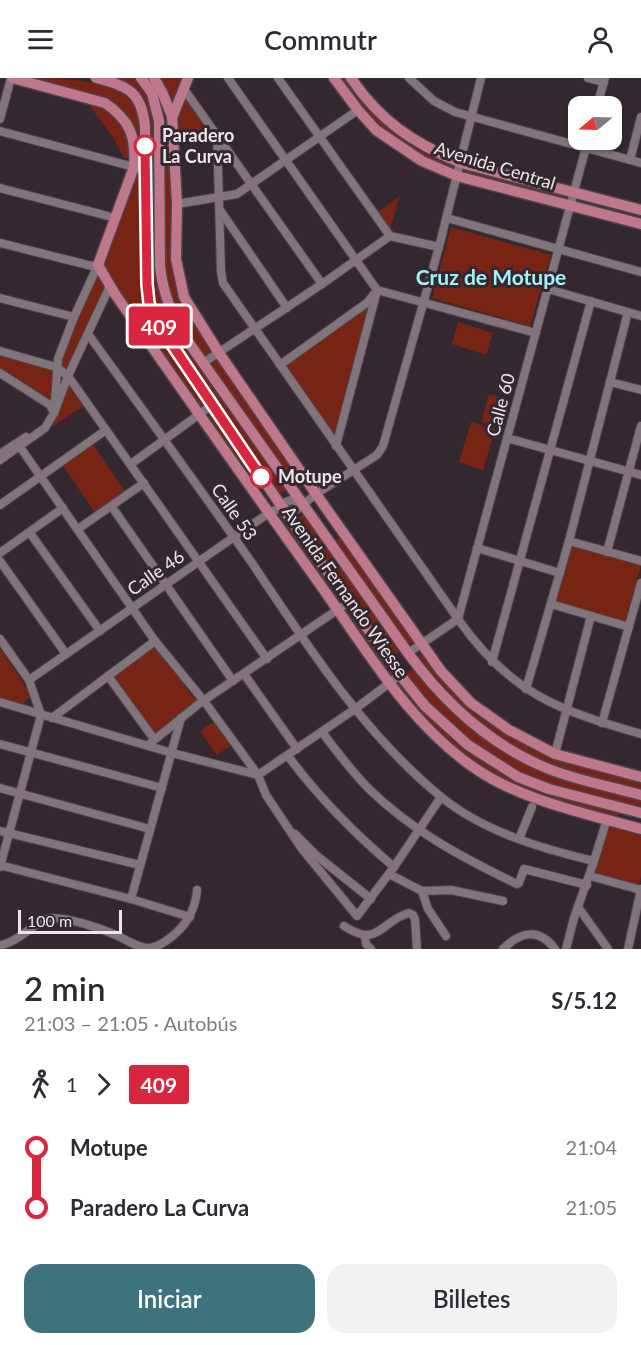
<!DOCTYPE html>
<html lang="es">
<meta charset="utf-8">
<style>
:root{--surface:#fff;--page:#f2f2f3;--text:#2b2b33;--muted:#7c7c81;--accent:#3d737c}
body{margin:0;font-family:Lato,sans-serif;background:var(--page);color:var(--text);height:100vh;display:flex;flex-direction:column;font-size:22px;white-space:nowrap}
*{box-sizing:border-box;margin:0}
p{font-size:20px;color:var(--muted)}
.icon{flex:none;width:33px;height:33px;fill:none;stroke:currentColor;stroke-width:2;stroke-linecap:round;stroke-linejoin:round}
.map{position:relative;height:871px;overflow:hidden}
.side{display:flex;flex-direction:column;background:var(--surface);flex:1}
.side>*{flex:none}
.badge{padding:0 12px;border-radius:4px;font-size:21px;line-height:39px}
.needle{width:39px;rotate:251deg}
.buttons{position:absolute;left:568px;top:18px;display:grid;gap:12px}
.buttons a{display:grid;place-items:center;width:54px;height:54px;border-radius:12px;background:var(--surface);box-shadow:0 2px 4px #0004;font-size:30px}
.scale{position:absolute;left:18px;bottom:15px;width:104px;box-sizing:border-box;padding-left:6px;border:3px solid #ede5ea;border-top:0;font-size:16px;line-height:21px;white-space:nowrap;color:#ede5ea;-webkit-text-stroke:4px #33282f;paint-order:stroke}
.map>.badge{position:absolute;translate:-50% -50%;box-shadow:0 0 0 3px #fff}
.legs{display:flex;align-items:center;gap:9px;height:66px;padding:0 24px;font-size:20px}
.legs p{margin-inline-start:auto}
.head{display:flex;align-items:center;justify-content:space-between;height:102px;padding:0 24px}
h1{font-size:33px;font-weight:600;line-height:45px}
.cta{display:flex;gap:12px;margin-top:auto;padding:12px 24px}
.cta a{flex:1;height:69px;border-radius:18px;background:var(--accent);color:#fff;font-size:24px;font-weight:600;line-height:69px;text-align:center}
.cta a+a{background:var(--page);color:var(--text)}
ul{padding:0 24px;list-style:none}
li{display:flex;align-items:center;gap:21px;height:60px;font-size:22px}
li i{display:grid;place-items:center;width:9px;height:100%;margin:0 8px;background:currentColor}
li i::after{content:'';width:15px;height:15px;margin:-8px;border:4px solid;border-radius:50%;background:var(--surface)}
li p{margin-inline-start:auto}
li:first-child i{background:linear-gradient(#0000 50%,currentColor 0)}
li:last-child i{background:linear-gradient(currentColor 50%,#0000 0)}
header{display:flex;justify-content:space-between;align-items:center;height:78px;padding:0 24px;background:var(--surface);font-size:27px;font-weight:600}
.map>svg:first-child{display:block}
.green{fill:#772415}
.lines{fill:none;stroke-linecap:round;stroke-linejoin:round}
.minor-casing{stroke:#4d434a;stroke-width:10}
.major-casing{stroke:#4d434a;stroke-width:13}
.minor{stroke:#82747d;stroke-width:8}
.major{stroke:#be778b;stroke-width:10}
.line-1-casing{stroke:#fff;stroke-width:14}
.line-1{stroke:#d7263d;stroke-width:9}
.stop-1-dot{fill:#fff;stroke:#d7263d;stroke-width:3}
.labels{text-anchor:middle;stroke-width:6;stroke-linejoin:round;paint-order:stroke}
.stop-label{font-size:18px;font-weight:bold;fill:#ede5ea;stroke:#33282f;text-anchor:start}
.street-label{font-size:18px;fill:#ede5ea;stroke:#33282f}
.quarter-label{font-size:21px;font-weight:bold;fill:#a1f3fb;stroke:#33282f}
</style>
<header><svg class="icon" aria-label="menu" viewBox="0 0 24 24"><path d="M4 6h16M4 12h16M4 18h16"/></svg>Commutr<svg class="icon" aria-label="person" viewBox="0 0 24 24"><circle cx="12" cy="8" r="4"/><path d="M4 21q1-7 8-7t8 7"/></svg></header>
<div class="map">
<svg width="641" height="871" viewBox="0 0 641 871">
<rect width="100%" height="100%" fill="#33282f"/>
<g class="green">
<path d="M26 0C61 0 132 0 141 41 143 56 141 73 142 88L138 86 125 36Z"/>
<path d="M109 0H135C163 24 156 66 155 99H148L146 31Z"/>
<path d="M159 0H183L171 28Z"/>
<path d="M337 0H348L364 22 453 83 450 92 422 81 383 55Z"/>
<path d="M184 14 210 50 193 58 176 63 174 39Z"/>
<path d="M86 23 101 26 126 49 132 82 123 79 113 59Z"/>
<path d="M169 63 172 191C180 225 193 246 211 274L205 279 177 238 164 195 163 71 165 65Z"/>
<path d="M466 88 566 116 564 123 464 96Z"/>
<path d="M136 96H141L148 227 158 257 151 262 122 224 102 186Z"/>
<path d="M149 115H155L161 217 288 411 278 417 162 250 152 227Z"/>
<path d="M400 118 390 152 378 134Z"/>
<path d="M451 149 551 177 530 248 432 220Z"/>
<path d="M98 190 108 207 67 294 57 288Z"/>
<path d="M364 230 372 235 340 354H331L284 288Z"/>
<path d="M458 244 493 255 486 277 452 266Z"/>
<path d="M163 264 206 327 201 331 157 269Z"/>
<path d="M0 278 53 291V326L0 293Z"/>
<path d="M217 281 303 405 296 409 210 286Z"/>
<path d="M68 300 87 326 53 348 51 345Z"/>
<path d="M489 316 508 321 500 350 481 344Z"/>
<path d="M212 333 252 393 246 396 205 338Z"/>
<path d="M471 344 495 351 483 392 459 384Z"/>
<path d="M92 365 126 415 96 436 63 388Z"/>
<path d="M306 435 401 572 392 580 296 442Z"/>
<path d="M290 446 343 522 337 526 283 450Z"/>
<path d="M341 458 415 563 406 568 335 464Z"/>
<path d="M571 467 641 487 625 544 555 525Z"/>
<path d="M347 528 390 589 384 593 341 532Z"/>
<path d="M155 567 192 618 203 623 155 660 113 600Z"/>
<path d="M0 570 31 617 23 626 0 620Z"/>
<path d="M423 575 498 649 641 703V712L554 688 522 673 471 641 415 580Z"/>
<path d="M414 590C440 626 471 654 510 676L641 721V732C604 722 555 714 522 697 471 670 440 639 403 597Z"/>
<path d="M400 603C434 648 477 688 530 709 558 720 590 726 619 734L617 740C566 725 513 713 469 682 440 661 417 633 395 606Z"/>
<path d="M216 642 233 666 217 677 200 653Z"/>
<path d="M607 745 641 754V798L639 807 594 794Z"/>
</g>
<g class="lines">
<g class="minor-casing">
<g id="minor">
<path d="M228 0 377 212 536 255"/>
<path d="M278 0 390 158 439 169"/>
<path d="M409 0 434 23 455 34 641 85"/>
<path d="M588 0 604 4"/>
<path d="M184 11 322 206"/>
<path d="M597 28 605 0"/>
<path d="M0 41 11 0"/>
<path d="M0 53 145 92"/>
<path d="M217 56 221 193 223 205 458 541C510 615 557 632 641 656"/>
<path d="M630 82 641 39"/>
<path d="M0 110 116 140"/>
<path d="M177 126 237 116 358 32"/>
<path d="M220 132 287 230"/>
<path d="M447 140 641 194"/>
<path d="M0 165 92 188 98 187 74 239 58 281 54 335"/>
<path d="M548 211 641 238"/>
<path d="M0 220 74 239"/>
<path d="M88 256C143 332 198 408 252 485 308 568 362 654 440 718 482 753 542 771 594 783L607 741"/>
<path d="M0 273 56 289 68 298 267 581"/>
<path d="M203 285 322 206 390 158"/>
<path d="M280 287 368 224 374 216"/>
<path d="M0 295 50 327 54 334"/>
<path d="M610 304 641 312"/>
<path d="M507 360 641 397"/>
<path d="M336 368 377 213"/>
<path d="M20 369 155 563 204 623 258 697 266 717 302 771 357 838 394 789 441 719"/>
<path d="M0 376 26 359"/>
<path d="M0 382 45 350 54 335 68 298 110 208"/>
<path d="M131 386 212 327"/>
<path d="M0 427 106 352"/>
<path d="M112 429 233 603"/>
<path d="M284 431 288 433 296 432 316 416 377 377 383 368 439 169 481 0"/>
<path d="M78 451 144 405"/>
<path d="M30 455 100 553"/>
<path d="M569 463 641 483"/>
<path d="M477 470 560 495"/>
<path d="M607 474 641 348"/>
<path d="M0 475 63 430"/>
<path d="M0 483 66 576"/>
<path d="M551 526 629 549"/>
<path d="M0 561 29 602 41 637 0 789"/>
<path d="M408 575 458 541 588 62"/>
<path d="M492 584 591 223"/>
<path d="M244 596 297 671"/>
<path d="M108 598 154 661"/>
<path d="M29 602 234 459 269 435 282 429 286 424 291 422 301 424"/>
<path d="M526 611 569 463 628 234"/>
<path d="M0 624 172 675 258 697 355 631 400 597"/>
<path d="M52 640 155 563"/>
<path d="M602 645 641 505"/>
<path d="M322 654C337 674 352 694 369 711 412 753 463 780 517 806L519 805 524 791 587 807"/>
<path d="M0 666 162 710"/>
<path d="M148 667 200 625 349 524"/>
<path d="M555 676 591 538"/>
<path d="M288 678C319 720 354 755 394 789"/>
<path d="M0 710 150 751"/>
<path d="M0 753 140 787"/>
<path d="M295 756 317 778 371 821"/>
<path d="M519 761 532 729"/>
<path d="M0 787 131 821 190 839"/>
<path d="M389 796 422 813 451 812 503 823"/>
<path d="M590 798 641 812"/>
<path d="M422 813 428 831 446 858"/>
<path d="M131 821 181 640"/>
<path d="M578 829 608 871"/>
<path d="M344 848C379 871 380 843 409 835L413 837 415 841 417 871"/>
<path d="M365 859 366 866 371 871"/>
<path d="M0 867C19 865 37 840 53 840 70 840 100 850 116 857 125 861 139 871 150 870 160 868 171 860 178 853 189 843 196 827 197 812"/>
<path d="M503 871C521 853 539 850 555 871"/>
<path d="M566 871 574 840 594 783"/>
<path d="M628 871 641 811"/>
</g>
</g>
<g class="major-casing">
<g id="major">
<path d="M12 0 105 25C131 43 136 59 134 89L98 187 115 216C182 312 250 409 319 505 367 572 409 647 479 693 525 723 588 736 641 751"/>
<path d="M96 0C128 8 142 14 145 49L147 206 149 225 154 240 282 429 400 597 425 628 468 667 518 699 549 711 641 735"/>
<path d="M141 0 152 15 159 43 160 188C163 217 173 240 189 265L408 575C443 623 488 665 544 689 574 702 609 708 641 717"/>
<path d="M154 0 162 14 172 38 177 126 176 181 184 219 219 275 316 416 441 593 471 625 509 652 555 676 641 699"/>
<path d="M334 0 358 32 376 52 422 83 457 98 641 146"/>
<path d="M351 0C380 43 413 65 461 85L641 132"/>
<path d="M172 40 188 0"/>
</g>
</g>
<use href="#minor" class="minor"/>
<use href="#major" class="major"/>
</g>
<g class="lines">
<g class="line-1-casing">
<path id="line-1" d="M145 68 147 206 149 225 154 240 261 399"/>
</g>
<use href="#line-1" class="line-1"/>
</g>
<g class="stop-1-dot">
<circle cx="145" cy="68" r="10"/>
<circle cx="261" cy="399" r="10"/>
</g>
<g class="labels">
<g class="stop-label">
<text x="162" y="64">Paradero<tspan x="162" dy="21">La Curva</tspan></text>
<text x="278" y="405">Motupe</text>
</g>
<g class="street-label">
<text transform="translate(495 88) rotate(17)" y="6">Avenida Central</text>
<text transform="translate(501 327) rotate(-75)" y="6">Calle 60</text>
<text transform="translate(234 434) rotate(55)" y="6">Calle 53</text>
<text transform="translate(156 495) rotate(-35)" y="6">Calle 46</text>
<text transform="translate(345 514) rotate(55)" y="6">Avenida Fernando Wiesse</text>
</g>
<g class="quarter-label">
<text x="491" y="207">Cruz de Motupe</text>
</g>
</g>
</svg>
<div class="buttons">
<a><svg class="needle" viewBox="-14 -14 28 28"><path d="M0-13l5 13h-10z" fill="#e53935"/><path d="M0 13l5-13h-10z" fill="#7c7c81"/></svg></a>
</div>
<div class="scale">100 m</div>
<b class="badge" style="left:159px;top:248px;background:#d7263d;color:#fff">409</b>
</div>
<section class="side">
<div class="head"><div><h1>2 min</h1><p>21:03 – 21:05 · Autobús</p></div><b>S/5.12</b></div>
<div class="legs"><svg class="icon" aria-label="walk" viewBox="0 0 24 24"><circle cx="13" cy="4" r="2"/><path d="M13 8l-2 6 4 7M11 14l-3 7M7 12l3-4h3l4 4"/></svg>1<svg class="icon" aria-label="forward" viewBox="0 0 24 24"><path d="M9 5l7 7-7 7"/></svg><b class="badge" style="background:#d7263d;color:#fff">409</b></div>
<ul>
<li><i style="color:#d7263d"></i><b>Motupe</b><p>21:04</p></li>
<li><i style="color:#d7263d"></i><b>Paradero La Curva</b><p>21:05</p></li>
</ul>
<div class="cta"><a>Iniciar</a><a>Billetes</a></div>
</section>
